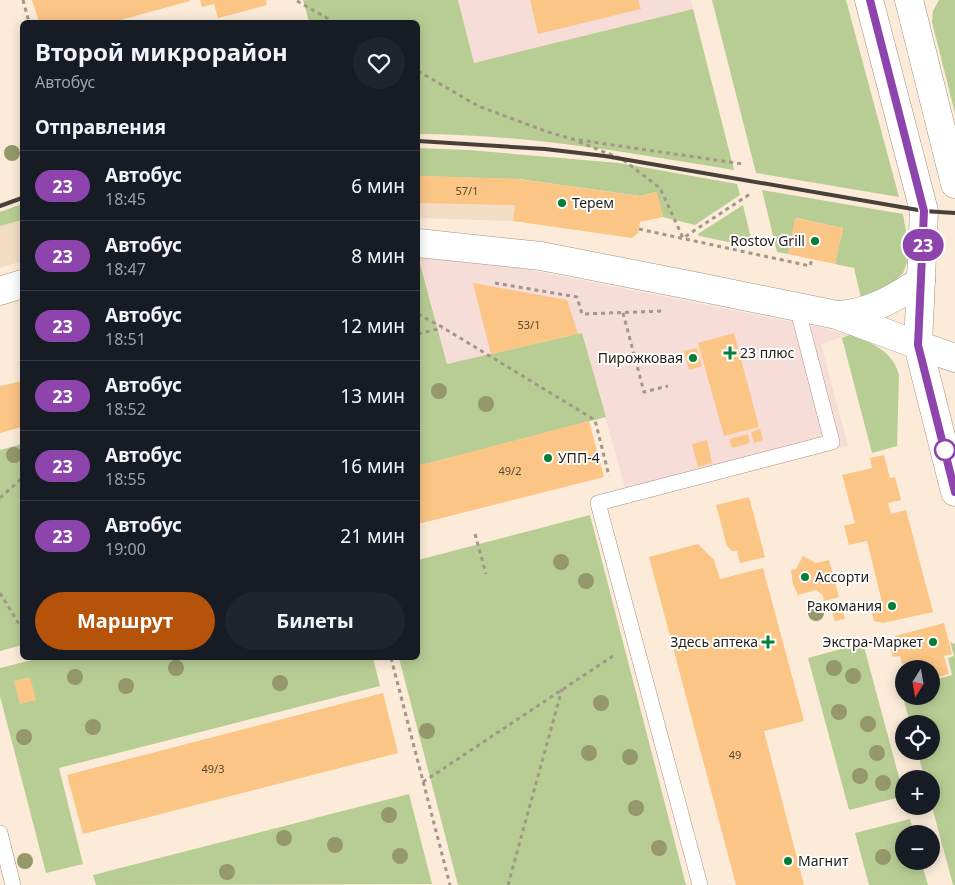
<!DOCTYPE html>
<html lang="ru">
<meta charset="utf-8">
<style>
:root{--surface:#171b24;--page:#20242c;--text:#f1f3f6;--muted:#9ea1a6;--line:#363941;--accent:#b45309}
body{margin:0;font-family:"Noto Sans",sans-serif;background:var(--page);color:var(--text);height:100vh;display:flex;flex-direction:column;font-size:19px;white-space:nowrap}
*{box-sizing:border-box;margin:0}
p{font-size:16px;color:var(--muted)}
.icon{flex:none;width:28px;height:28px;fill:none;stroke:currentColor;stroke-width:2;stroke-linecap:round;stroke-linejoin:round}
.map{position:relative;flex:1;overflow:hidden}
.side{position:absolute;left:20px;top:20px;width:400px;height:640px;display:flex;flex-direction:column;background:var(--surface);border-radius:8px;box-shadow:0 2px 12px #0003}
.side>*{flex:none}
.badge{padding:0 10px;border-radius:16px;font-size:18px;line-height:32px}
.needle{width:32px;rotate:191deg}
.tools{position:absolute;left:895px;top:660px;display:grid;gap:10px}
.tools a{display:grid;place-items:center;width:45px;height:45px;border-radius:50%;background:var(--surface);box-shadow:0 2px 12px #0003;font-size:25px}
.map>.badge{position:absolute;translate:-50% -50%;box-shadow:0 0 0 2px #fff}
h2{padding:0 15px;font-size:19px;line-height:45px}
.round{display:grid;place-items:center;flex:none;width:52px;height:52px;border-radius:26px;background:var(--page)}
.overview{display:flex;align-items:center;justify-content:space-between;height:85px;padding:0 15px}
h1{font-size:24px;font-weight:700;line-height:38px}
.cta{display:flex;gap:10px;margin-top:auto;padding:10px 15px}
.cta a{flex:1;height:58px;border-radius:30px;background:var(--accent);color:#fff;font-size:20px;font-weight:700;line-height:58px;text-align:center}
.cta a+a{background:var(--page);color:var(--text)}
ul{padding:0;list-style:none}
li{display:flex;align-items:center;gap:15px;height:70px;padding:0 15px;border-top:1px solid var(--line)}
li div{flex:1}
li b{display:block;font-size:19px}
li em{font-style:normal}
li .badge{min-width:55px;font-weight:700;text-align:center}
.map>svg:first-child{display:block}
.commercial{fill:#f7ddd7}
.built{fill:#f3ddc5}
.green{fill:#b8cd94}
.building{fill:#fbc585}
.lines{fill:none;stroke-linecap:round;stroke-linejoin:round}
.service-casing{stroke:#a29382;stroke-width:16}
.minor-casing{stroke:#a29382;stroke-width:29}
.primary-casing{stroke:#a29382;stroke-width:29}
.path{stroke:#a29789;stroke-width:3;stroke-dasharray:4 4;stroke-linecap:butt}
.service{stroke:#fff;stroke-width:15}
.minor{stroke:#fff;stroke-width:28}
.primary{stroke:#fff;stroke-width:28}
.rail{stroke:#494139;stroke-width:4}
.tree{fill:#94986a}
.line-casing{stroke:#fff;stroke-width:11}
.line{stroke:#8e44ad;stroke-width:8}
.poi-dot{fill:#017f37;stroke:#fff;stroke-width:2}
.stop-dot{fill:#fff;stroke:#8e44ad;stroke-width:2.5}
.labels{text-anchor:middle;stroke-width:4;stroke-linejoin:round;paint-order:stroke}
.number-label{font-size:11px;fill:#594732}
.poi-label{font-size:14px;fill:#231d17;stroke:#fff;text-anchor:start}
</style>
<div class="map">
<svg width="955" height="885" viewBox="0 0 955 885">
<rect width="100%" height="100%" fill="#fbebd8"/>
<g class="commercial">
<path d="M458 0H691L693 9 474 63Z"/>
<path d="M419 256 519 268 852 334 821 344 848 446 629 502 582 333 447 364Z"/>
</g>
<g class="built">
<path d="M418 176 518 179 513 221 418 218Z"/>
<path d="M22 220V261L0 268V226Z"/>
</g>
<g class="green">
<path d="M303 0H458L474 63 693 9 734 170C629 153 524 134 418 134V22H309Z"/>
<path d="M712 0H846L899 197 756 173Z"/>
<path d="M939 0H955V113L932 22 933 11Z"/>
<path d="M418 148 468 150 619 163 737 184 740 195 695 225 663 217 656 192 640 196 519 179 418 176Z"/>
<path d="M762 190 903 214 910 254 903 273 885 290 861 298 854 268 835 264 843 228 796 218 788 254 777 252Z"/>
<path d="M22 204V220L0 226V212Z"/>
<path d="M743 205 753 247 699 236 698 234Z"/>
<path d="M418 256 447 364 582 333 606 417 418 466Z"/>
<path d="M852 334C872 344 893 351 899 375L897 446 872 453 842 338Z"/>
<path d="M22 444V645L0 651V450Z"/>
<path d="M590 515 686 885H458L399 658H418V560Z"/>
<path d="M950 642 955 644V885H953L931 803V779H925L917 751H931V724H910L901 689 904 688V696H931V681L952 675 948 658 954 656Z"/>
<path d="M863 643 904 796 849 810 808 658Z"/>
<path d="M40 658H373L380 686 59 768 83 864 46 873 0 696V668Z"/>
<path d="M409 794 432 884 96 885 93 875Z"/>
<path d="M910 819 914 834H904V861H921L928 885H869L855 833Z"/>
</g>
<g class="building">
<path d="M32 0H190V1L113 22H39Z"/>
<path d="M200 0H266L267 5 218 18 214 4 202 7Z"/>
<path d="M530 0H638L641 9 538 34Z"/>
<path d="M418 176 518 179 640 196 657 192 663 217 640 222 638 233 632 238 513 221 515 205 418 203Z"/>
<path d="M795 218 843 228 835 264 788 254Z"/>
<path d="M473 283 567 300 578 334 491 354Z"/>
<path d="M734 333 759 427 724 436 698 343Z"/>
<path d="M697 348 702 366 689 370 684 351Z"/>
<path d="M22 381V427L0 433V386Z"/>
<path d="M589 421 604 477 418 524V466Z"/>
<path d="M760 429 763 440 754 443 751 432Z"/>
<path d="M748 434 750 443 732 448 729 439Z"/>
<path d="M707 440 712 463 698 467 692 444Z"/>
<path d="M884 455 890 478 895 477 901 500 888 503 891 514 906 510 933 612 883 623 874 621 871 609 878 603 882 602 867 541 849 545 844 526 855 523 842 475 872 468 870 458Z"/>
<path d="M749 497 765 557 740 563 737 551H732L727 546 716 505Z"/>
<path d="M698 544 714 560 720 579 763 568 804 721 764 731 804 885H736L649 557Z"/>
<path d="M803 556 816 563 829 560 839 597 824 601 823 595 816 590 798 595 793 584 791 570 796 569Z"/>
<path d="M840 602 845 619 835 621 830 605Z"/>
<path d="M944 623 952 654 944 656 949 674 931 679V669H910L908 662 902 664 900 656 893 657 890 646 897 643 895 636Z"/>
<path d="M30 677 36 700 20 704 14 681Z"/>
<path d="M383 693 398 753 83 834 67 775Z"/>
</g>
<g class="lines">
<g class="service-casing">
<g id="service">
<path d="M0 833 13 885"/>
<path d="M700 885 598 503 832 442 797 307"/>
</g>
</g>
<g class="minor-casing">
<g id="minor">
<path d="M418 243 541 256 694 286 837 315 918 345"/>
<path d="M0 291 22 284"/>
<path d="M838 315C871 313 894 298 921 281"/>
</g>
</g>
<g class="primary-casing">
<g id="primary">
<path d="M869 0 924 211 918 345 955 492"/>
<path d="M909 0 955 184"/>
<path d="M918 345 955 358"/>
</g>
</g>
<g class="path">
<path d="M23 0 29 22"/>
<path d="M297 1 334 22"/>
<path d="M418 71 478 106 548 132 572 139 743 164"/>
<path d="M579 142 622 159 660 188 683 238 750 194"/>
<path d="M639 229 810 266 812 259"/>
<path d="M495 283 577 297 582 314 664 311"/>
<path d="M623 313 644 392 668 386"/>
<path d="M418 314 442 327 595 420 609 476"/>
<path d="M418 334 442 328"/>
<path d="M0 498 22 478"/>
<path d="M475 534 486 574"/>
<path d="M0 593 22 629"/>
<path d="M391 658 450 885"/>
<path d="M423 782 616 654"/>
<path d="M508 885 562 689"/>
</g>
<use href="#service" class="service"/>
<use href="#minor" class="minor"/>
<use href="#primary" class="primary"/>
<g class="rail">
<path d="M418 141 545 149 605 156 924 211 955 213"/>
<path d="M0 206 22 198"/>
</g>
</g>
<g class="tree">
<circle cx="12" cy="153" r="8"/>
<circle cx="439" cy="391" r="8"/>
<circle cx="486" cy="404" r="8"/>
<circle cx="14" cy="455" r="8"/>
<circle cx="561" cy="562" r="8"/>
<circle cx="586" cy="581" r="8"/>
<circle cx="816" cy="613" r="8"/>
<circle cx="176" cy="668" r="8"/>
<circle cx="834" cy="668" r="8"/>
<circle cx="853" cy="676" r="8"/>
<circle cx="75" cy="677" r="8"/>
<circle cx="280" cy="683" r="8"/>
<circle cx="126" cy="686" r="8"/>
<circle cx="601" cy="703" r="8"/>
<circle cx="839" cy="712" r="8"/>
<circle cx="868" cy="724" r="8"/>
<circle cx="93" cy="727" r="8"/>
<circle cx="427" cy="731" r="8"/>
<circle cx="24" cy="737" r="8"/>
<circle cx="589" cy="753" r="8"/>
<circle cx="877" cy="753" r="8"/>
<circle cx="630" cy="757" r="8"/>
<circle cx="860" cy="776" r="8"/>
<circle cx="883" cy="783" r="8"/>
<circle cx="636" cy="808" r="8"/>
<circle cx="389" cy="815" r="8"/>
<circle cx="284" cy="838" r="8"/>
<circle cx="335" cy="845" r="8"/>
<circle cx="659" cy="848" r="8"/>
<circle cx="400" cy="856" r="8"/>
<circle cx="883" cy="857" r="8"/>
<circle cx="25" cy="861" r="8"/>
<circle cx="227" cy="872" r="8"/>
</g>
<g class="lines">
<g class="line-casing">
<path id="line" d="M870 0 924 211 918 345 955 492"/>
</g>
<use href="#line" class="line"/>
</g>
<g class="poi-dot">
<circle cx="562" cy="203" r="5"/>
<circle cx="815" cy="241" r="5"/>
<path d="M727.5 345.5h5v5h5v5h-5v5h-5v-5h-5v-5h5z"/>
<circle cx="693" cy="358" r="5"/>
<circle cx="548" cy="458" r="5"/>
<circle cx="805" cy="577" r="5"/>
<circle cx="892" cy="606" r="5"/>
<path d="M765.5 634.5h5v5h5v5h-5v5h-5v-5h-5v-5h5z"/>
<circle cx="933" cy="642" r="5"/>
<circle cx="788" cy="861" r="5"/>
</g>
<circle class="stop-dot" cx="945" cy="450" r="10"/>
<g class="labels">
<g class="number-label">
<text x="467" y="195">57/1</text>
<text x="529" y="329">53/1</text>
<text x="510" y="475">49/2</text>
<text x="735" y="759">49</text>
<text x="213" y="773">49/3</text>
</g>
<g class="poi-label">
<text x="572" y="208">Терем</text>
<text x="805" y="246" text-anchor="end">Rostov Grill</text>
<text x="740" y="358">23 плюс</text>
<text x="683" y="363" text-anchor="end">Пирожковая</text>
<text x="558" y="463">УПП-4</text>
<text x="815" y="582">Ассорти</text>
<text x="882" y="611" text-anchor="end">Ракомания</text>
<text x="758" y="647" text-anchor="end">Здесь аптека</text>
<text x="923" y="647" text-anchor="end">Экстра-Маркет</text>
<text x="798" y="866">Магнит</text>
</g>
</g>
</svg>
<div class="tools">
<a><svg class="needle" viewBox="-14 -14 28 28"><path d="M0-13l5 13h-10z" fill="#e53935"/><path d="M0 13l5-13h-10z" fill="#9ea1a6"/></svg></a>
<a><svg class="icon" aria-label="locate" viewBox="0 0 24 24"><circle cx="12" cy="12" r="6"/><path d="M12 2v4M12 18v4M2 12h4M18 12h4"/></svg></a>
<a>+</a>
<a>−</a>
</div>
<b class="badge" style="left:923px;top:245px;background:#8e44ad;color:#fff">23</b>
<section class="side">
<div class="overview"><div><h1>Второй микрорайон</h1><p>Автобус</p></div><a class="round"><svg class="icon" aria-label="heart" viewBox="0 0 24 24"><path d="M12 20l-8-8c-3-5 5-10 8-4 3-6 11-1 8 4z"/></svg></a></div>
<h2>Отправления</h2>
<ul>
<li><span class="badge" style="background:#8e44ad;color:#fff">23</span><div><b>Автобус</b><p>18:45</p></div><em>6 мин</em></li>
<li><span class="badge" style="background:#8e44ad;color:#fff">23</span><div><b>Автобус</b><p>18:47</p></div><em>8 мин</em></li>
<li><span class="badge" style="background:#8e44ad;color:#fff">23</span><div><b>Автобус</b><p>18:51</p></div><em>12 мин</em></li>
<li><span class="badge" style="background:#8e44ad;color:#fff">23</span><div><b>Автобус</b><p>18:52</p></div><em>13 мин</em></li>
<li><span class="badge" style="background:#8e44ad;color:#fff">23</span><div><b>Автобус</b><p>18:55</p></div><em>16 мин</em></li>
<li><span class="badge" style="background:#8e44ad;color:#fff">23</span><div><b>Автобус</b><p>19:00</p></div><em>21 мин</em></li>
</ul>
<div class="cta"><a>Маршрут</a><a>Билеты</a></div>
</section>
</div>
